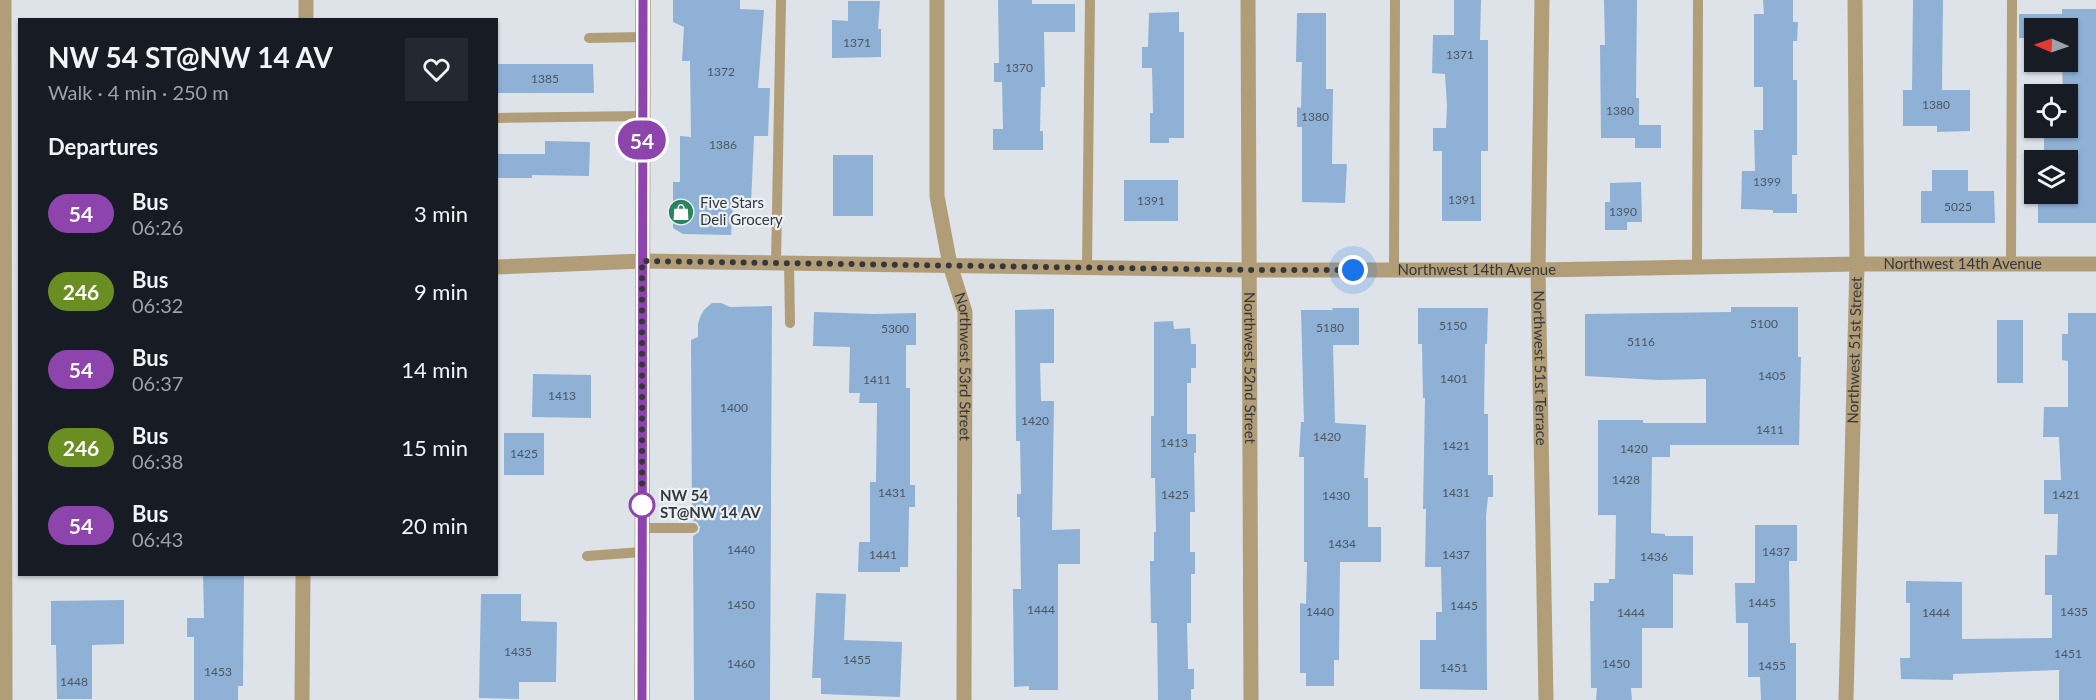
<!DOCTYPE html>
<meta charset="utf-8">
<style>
:root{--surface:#171b24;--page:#242831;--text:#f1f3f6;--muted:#9ea1a6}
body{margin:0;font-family:Lato,sans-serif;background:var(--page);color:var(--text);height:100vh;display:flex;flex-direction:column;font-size:22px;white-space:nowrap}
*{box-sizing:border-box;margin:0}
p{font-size:20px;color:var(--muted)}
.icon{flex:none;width:33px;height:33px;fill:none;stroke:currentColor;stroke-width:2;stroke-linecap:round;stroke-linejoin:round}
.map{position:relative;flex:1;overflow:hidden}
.panel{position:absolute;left:18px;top:18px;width:480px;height:558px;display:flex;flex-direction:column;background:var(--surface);border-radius:0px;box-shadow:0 2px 4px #0004}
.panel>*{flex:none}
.badge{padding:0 12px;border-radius:20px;font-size:21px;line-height:39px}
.needle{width:39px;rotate:272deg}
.fabs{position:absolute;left:2024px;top:18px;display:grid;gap:12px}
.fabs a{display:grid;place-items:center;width:54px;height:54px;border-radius:0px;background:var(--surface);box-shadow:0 2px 4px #0004;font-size:30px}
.you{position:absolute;width:30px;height:30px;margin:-15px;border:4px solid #fff;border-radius:50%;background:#1a73e8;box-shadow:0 0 0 9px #1a73e833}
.map>.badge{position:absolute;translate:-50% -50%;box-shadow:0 0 0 3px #fff}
h2{padding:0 30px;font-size:22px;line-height:54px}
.round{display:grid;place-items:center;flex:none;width:63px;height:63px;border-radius:0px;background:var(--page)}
.summary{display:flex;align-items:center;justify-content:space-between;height:102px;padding:0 30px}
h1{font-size:28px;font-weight:700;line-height:45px}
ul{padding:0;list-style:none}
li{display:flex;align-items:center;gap:18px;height:78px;padding:0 30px}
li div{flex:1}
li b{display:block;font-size:22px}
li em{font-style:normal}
li .badge{min-width:66px;font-weight:700;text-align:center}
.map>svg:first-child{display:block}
.building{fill:#8fb1d6}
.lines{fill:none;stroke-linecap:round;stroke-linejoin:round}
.service{stroke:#b19e78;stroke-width:10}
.minor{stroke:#b19e78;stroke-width:15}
.secondary{stroke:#987d41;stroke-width:15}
.line-casing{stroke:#fff;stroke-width:14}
.line{stroke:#8e44ad;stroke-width:9}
.walk{stroke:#35373a;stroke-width:6;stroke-dasharray:0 10.8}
.stop-dot{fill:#fff;stroke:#8e44ad;stroke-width:3}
.labels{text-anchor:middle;stroke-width:4.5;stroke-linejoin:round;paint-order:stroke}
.number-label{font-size:12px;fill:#4c5661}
.poi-label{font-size:15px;fill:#35373a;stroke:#ebf1f7;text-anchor:start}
.street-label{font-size:15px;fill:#35373a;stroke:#ebf1f7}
.stop-label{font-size:15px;font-weight:bold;fill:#35373a;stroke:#ebf1f7;text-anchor:start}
</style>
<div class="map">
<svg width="2096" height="700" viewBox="0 0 2096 700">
<rect width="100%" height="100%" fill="#dee3ea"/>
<g class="building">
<path d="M673 0H740V9L764 10 758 88H770L768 136H754L751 204 733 205 731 235 683 234 673 228V182H680V136L691 137 690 61H682L684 27 673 22Z"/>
<path d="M998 0H1032V4H1075V32H1044L1045 87H1041L1040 131H1043V150H993V129H1003L1002 82H994V63H999Z"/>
<path d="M1454 0H1481L1480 40H1488V151H1481V221H1442V151H1433V128H1446L1447 106 1445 74 1432 73 1433 35H1454Z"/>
<path d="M1604 0H1637L1636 98H1639V125H1661V148H1635V138H1601L1600 45H1605Z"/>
<path d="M1763 0H1793V22H1798L1797 41H1793V80H1797V155H1792V194H1797V213H1773V210L1741 209 1742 171H1755L1754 130H1763V87H1754V14H1764Z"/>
<path d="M1913 0H1943L1942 90H1970V131L1937 132V126H1903V90H1912Z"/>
<path d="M848 1H880L878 29H881V57L832 58V20L848 21Z"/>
<path d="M2062 9H2096V223H2038V194H2067V160H2038V158L2044 159V135H2049V128H2067V94H2049V92H2063L2062 62H2067V28H2034V38H2019V14H2062Z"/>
<path d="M1179 12V32H1184V138H1169V143H1150V113H1153L1152 68H1142V47H1148L1149 13Z"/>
<path d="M1297 13H1326V89H1333L1332 164H1347L1345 203 1302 202V127H1297V107L1301 108 1302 62H1296Z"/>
<path d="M496 64H593L594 93H496Z"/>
<path d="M545 141 590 142 589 176 532 175V178H496V154H545Z"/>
<rect x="833" y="155" width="40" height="61"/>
<path d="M1932 170H1968V191H1994L1995 223H1921V191H1932Z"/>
<rect x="1124" y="180" width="54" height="41"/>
<path d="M1641 182 1642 222H1627V230H1605V202H1610V183Z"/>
<path d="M712 303H721L730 307 772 306 770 700H694L693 536 699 532 700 527 697 522 692 520 691 340 698 337V324L700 317 704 310Z"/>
<path d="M1731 307H1798V357H1801L1799 445H1670V457H1652L1651 533 1665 534V536H1693V575L1673 574V628H1642V688H1631L1632 700H1596L1597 688H1591L1590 601H1594V583H1609V579H1615L1616 515H1598V420H1643V423H1706V379L1658 380 1585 376V314L1731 312Z"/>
<path d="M1332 308H1359V345H1333L1335 423 1366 425 1364 478H1368V527H1381V562H1340L1339 660H1334V686H1306V673H1300V603L1306 604 1307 562H1304V457H1299L1301 422H1304L1301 310H1333Z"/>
<path d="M1418 308H1488L1487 344H1485L1484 414H1488V475H1493V497H1488L1486 516 1487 690 1420 689V640H1436V612H1442L1441 567H1425L1426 509H1423L1425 398H1423L1422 344H1418Z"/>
<path d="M1054 309V363H1040L1041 401H1054L1052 530 1080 529V564H1058V690H1029V686L1014 687 1013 589H1021L1020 517H1017V494H1021L1020 441H1016L1015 310Z"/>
<path d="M814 312 873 314 916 313V345H906V388H910V485H915V507H909L908 567H900V572H858L859 542H870V482H876L877 403H859L860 393H849L850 347 813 346Z"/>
<path d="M2068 313H2096V700H2059V670L1953 674V680L1901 679 1900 658H1910V603H1906V581L1962 582V639L2052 638V595H2045V555H2057L2058 514H2044V480H2061L2059 437H2043L2044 407H2068V361L2062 360V334H2068Z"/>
<rect x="1997" y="320" width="26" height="63"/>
<path d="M1173 321 1174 329 1190 328 1191 344H1196V368H1191V383H1187V434H1196V453H1194L1195 512H1190V552H1195V574H1191V623H1187L1188 669H1194V689H1191V700H1158L1157 623H1151L1150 561H1154V532H1156L1155 478H1151V416H1154V322Z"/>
<path d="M533 374 591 375V418L532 417Z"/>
<rect x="504" y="433" width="40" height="42"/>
<path d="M1755 525H1797V561H1789L1790 643H1796V700H1761L1760 677H1748V623H1736L1735 583H1755Z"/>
<path d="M203 574H244L243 686H238V700H194V637H187V618H204Z"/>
<path d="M816 593 846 594 844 640 902 642 900 697 821 694V678H812Z"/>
<path d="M481 594H521V621L557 622 556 682H519V699L479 698Z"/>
<path d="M124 600V644L92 645V699H57L56 645H51V601Z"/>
</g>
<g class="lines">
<g class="service">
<path d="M589 38 643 37"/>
<path d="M496 118 642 116"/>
<path d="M776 263 781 0"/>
<path d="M789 263 790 323"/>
<path d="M2011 264 2012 0"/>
<path d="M1697 267 1698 0"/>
<path d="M1087 268 1090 0"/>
<path d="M1394 270 1395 0"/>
<path d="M642 528H693"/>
<path d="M587 556 642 552"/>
</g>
<g class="minor">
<path d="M4 0 5 700"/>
<path id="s1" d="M937 0V196L950 265 965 312 964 700"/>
<path id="s2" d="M1248 0 1251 700"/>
<path id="s3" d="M1542 0 1538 270 1546 700"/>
<path d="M306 20V0"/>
<path id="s4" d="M496 267 642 261 1250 270H1538L1857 264H2096"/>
<path d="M302 700 303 574"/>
<path id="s5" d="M1846 700 1857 264 1855 0"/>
</g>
<path class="secondary" d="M642 700 643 0"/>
</g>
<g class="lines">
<g class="line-casing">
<path id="line" d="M642 700 643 0"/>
</g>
<use href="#line" class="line"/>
<path class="walk" d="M642 505V261L1250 270H1353"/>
</g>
<defs>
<g id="shop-disc" transform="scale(1.35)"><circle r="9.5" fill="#28855c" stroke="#ebf1f7"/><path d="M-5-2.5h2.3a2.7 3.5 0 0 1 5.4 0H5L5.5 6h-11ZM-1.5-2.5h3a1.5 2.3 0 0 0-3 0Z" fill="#fff"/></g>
</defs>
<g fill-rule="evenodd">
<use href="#shop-disc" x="681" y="212"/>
</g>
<circle class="stop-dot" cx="642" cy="505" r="12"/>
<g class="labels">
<g class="number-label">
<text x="857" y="47">1371</text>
<text x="1460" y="59">1371</text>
<text x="1019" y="72">1370</text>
<text x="721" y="76">1372</text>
<text x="545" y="83">1385</text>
<text x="1936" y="109">1380</text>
<text x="1620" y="115">1380</text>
<text x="1315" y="121">1380</text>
<text x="723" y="149">1386</text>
<text x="1767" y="186">1399</text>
<text x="1462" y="204">1391</text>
<text x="1151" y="205">1391</text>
<text x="1958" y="211">5025</text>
<text x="1623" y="216">1390</text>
<text x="1764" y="328">5100</text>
<text x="1453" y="330">5150</text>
<text x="1330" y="332">5180</text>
<text x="895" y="333">5300</text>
<text x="1641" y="346">5116</text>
<text x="1772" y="380">1405</text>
<text x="1454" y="383">1401</text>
<text x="877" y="384">1411</text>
<text x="562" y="400">1413</text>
<text x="734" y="412">1400</text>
<text x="1035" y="425">1420</text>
<text x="1770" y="434">1411</text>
<text x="1327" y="441">1420</text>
<text x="1174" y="447">1413</text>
<text x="1456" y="450">1421</text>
<text x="1634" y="453">1420</text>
<text x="524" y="458">1425</text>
<text x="1626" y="484">1428</text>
<text x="892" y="497">1431</text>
<text x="1456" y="497">1431</text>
<text x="1175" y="499">1425</text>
<text x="2066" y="499">1421</text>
<text x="1336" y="500">1430</text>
<text x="1342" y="548">1434</text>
<text x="741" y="554">1440</text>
<text x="1776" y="556">1437</text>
<text x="883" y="559">1441</text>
<text x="1456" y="559">1437</text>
<text x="1654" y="561">1436</text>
<text x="1762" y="607">1445</text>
<text x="741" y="609">1450</text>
<text x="1464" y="610">1445</text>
<text x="1041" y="614">1444</text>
<text x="1320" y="616">1440</text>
<text x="2074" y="616">1435</text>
<text x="1631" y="617">1444</text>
<text x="1936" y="617">1444</text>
<text x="518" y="656">1435</text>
<text x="2068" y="658">1451</text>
<text x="857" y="664">1455</text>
<text x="741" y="668">1460</text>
<text x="1616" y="668">1450</text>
<text x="1772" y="670">1455</text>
<text x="1454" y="672">1451</text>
<text x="218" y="676">1453</text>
<text x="74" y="686">1448</text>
</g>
<g class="poi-label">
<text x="700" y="208">Five Stars<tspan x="700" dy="17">Deli Grocery</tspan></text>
</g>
<g class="street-label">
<text dy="5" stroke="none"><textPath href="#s4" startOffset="1467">Northwest 14th Avenue</textPath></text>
<text dy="5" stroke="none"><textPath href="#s4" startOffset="981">Northwest 14th Avenue</textPath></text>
<text dy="5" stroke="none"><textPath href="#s5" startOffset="350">Northwest 51st Street</textPath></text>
<text dy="5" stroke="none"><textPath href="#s1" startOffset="370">Northwest 53rd Street</textPath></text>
<text dy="5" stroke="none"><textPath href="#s2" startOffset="368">Northwest 52nd Street</textPath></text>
<text dy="5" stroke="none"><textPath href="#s3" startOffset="368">Northwest 51st Terrace</textPath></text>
</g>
<g class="stop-label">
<text x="660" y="501">NW 54<tspan x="660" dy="17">ST@NW 14 AV</tspan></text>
</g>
</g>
</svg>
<div class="fabs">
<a><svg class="needle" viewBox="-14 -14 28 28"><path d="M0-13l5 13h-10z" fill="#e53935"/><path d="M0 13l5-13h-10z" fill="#9ea1a6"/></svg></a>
<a><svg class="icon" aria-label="locate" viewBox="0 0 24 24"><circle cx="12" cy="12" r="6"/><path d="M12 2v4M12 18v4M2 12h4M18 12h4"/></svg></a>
<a><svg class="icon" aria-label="layers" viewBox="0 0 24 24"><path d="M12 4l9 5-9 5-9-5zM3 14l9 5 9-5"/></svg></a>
</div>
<div class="you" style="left:1353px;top:270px"></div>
<b class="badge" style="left:642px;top:140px;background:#8e44ad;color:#fff">54</b>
<section class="panel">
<div class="summary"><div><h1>NW 54 ST@NW 14 AV</h1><p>Walk · 4 min · 250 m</p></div><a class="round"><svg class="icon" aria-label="heart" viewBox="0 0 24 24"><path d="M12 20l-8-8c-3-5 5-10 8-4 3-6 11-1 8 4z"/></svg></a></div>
<h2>Departures</h2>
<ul>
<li><span class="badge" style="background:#8e44ad;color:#fff">54</span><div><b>Bus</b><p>06:26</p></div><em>3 min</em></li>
<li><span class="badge" style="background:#6b8e23;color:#fff">246</span><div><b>Bus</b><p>06:32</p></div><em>9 min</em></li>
<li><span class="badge" style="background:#8e44ad;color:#fff">54</span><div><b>Bus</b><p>06:37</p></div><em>14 min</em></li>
<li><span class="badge" style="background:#6b8e23;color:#fff">246</span><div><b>Bus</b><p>06:38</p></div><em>15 min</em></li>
<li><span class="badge" style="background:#8e44ad;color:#fff">54</span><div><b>Bus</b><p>06:43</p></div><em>20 min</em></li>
</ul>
</section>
</div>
